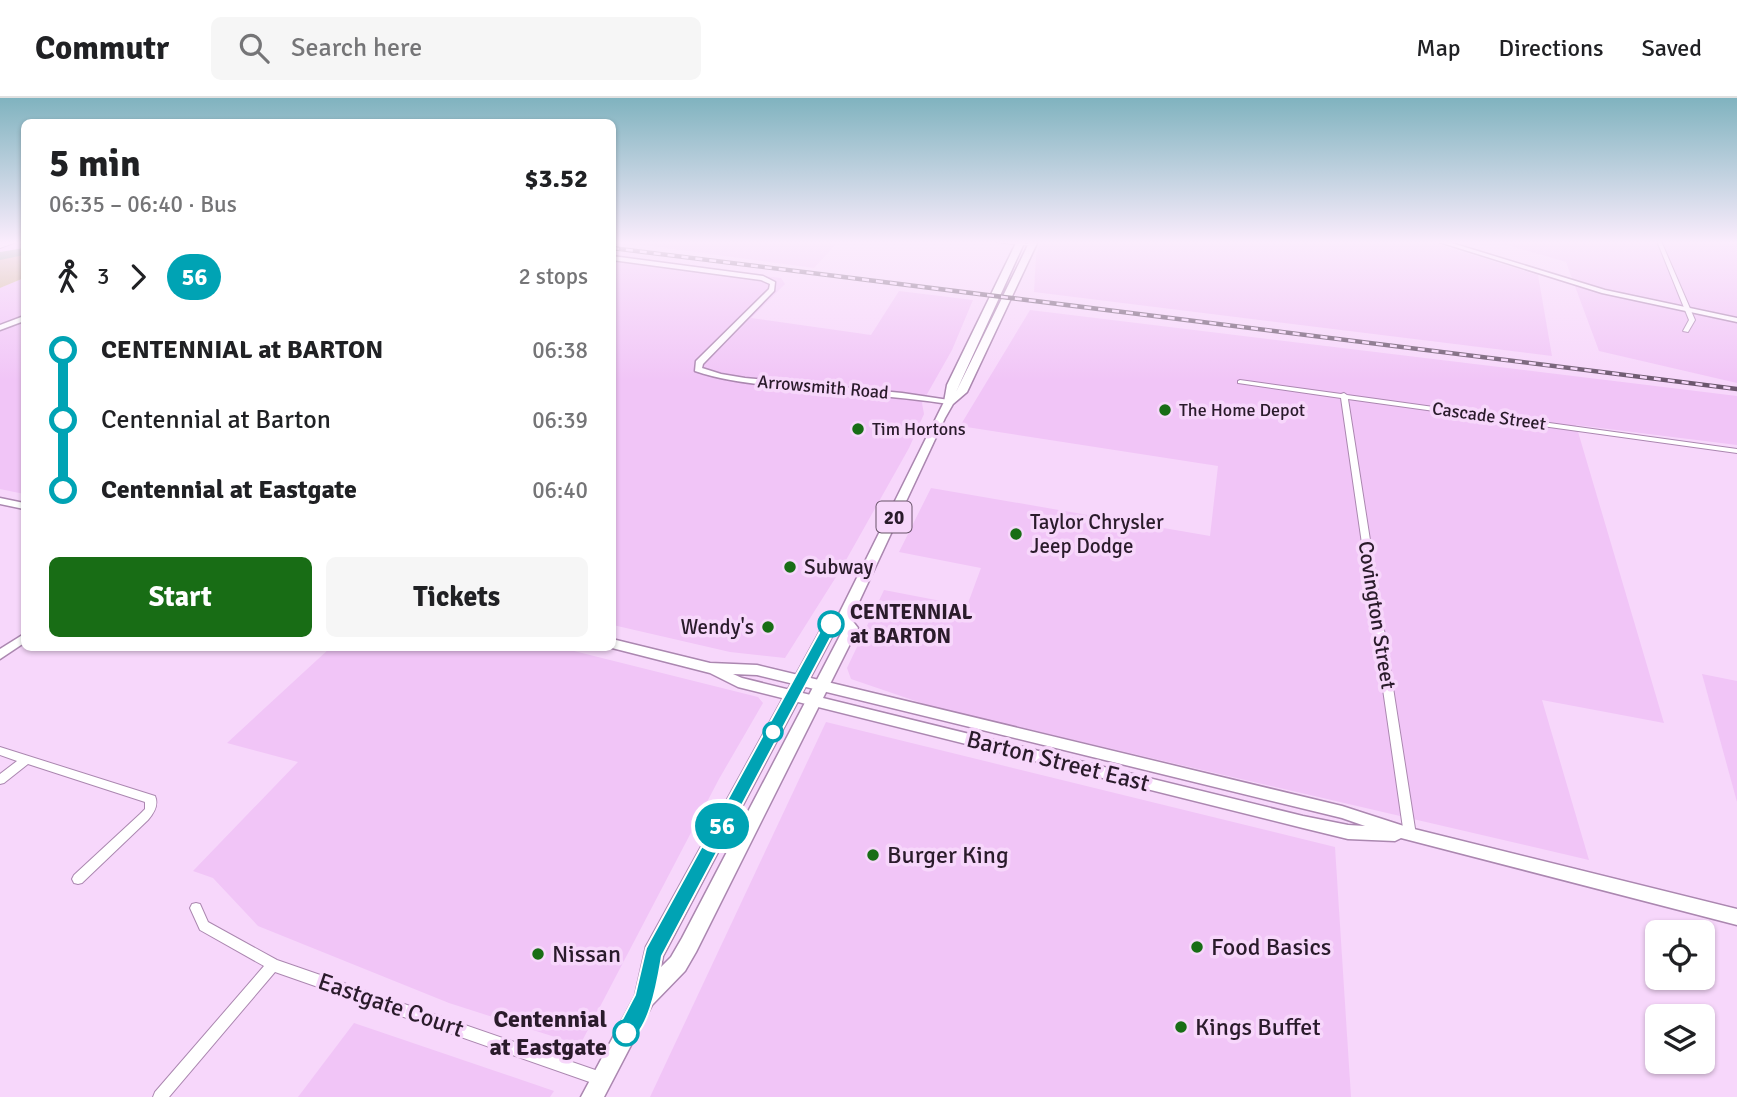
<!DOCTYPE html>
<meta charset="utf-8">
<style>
:root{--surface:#fff;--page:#f6f6f6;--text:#202124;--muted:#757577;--line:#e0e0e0;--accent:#186d15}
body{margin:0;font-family:Signika,sans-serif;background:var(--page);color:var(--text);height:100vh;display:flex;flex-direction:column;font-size:26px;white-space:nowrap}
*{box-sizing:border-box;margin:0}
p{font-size:23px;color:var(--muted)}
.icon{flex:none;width:38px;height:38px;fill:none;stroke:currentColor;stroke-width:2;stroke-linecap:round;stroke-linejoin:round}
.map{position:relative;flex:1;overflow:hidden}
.details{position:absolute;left:21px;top:21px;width:595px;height:532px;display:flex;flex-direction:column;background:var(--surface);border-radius:10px;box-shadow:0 2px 5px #0004}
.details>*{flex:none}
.badge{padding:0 14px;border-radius:23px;font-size:24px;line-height:46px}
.tools{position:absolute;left:1645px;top:822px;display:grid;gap:14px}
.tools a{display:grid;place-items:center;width:70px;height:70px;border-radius:10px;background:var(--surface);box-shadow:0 2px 5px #0004;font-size:35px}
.map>.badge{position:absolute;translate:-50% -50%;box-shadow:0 0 0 4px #fff}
.legs{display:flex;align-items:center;gap:10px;height:77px;padding:0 28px;font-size:23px}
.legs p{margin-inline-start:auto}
.summary{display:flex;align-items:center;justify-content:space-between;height:119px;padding:0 28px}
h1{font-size:38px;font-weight:700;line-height:52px}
.button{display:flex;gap:14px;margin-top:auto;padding:14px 28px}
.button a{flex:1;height:80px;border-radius:10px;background:var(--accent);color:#fff;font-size:28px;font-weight:700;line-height:80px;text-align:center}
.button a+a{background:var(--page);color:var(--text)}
ul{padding:0 28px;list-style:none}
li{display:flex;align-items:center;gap:24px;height:70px;font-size:26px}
li i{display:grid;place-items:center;width:10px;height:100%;margin:0 9px;background:currentColor}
li i::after{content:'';width:18px;height:18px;margin:-9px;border:5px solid;border-radius:50%;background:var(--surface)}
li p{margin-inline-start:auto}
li:first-child i{background:linear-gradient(#0000 50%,currentColor 0)}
li:last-child i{background:linear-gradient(currentColor 50%,#0000 0)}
header{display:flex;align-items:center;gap:42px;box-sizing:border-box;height:98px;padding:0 35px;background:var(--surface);border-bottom:2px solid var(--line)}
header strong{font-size:33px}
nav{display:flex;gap:38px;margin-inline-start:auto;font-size:24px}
.search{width:490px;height:63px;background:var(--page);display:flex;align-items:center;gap:18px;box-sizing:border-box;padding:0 24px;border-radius:10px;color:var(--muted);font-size:26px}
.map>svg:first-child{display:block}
.built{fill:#f1c5f7}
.green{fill:#d1bb92}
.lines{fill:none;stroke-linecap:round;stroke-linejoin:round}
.river{fill:#85b281;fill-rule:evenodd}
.minor-casing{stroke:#ab87b0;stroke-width:2}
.tertiary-casing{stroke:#ab87b0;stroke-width:3}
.secondary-casing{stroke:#ab87b0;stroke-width:3}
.primary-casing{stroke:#ab87b0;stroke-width:3}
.motorway-casing{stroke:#ab87b0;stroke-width:2}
.minor{fill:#fff;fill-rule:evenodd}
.tertiary{fill:#fff;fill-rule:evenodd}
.secondary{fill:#fff;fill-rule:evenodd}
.primary{fill:#fff;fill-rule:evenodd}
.motorway{fill:#fff;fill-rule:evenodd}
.rail-casing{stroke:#6b566d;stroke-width:4.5}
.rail{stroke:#f7d7fb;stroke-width:2.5;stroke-dasharray:7;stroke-linecap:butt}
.line-1{fill:#00a3b4;stroke:#fff;stroke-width:2}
.poi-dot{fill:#186d15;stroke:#f7d7fb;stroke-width:2.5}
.stop-1-dot{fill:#fff;stroke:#00a3b4;stroke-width:3.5}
.labels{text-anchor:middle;stroke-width:7;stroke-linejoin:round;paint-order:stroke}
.far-street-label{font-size:18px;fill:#2a1b2b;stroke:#f7d7fb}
.far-poi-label{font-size:18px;fill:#2a1b2b;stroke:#f7d7fb;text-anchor:start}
.shield{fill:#f7d7fb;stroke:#685369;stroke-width:2}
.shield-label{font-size:19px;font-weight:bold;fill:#2a1b2b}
.poi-label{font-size:21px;fill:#2a1b2b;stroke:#f7d7fb;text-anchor:start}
.stop-label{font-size:21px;font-weight:bold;fill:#2a1b2b;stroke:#f7d7fb;text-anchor:start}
.street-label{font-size:21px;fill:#2a1b2b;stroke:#f7d7fb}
.near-street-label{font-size:24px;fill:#2a1b2b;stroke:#f7d7fb}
.near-poi-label{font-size:24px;fill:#2a1b2b;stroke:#f7d7fb;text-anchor:start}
.near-stop-label{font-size:24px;font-weight:bold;fill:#2a1b2b;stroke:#f7d7fb;text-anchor:end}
</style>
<header>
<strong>Commutr</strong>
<div class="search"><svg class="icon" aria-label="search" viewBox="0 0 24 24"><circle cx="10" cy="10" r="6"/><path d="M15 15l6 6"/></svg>Search here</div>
<nav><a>Map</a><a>Directions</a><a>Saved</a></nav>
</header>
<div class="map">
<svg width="1737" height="999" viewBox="0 0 1737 999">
<rect width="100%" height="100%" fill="#f7d7fb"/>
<g class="built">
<path d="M613 143H839L814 170Z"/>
<path d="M1041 143H1428L1538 177 1552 258 1034 194 1036 158Z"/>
<path d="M1493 143H1737V285L1599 253 1566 164Z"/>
<path d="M613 159 781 180 785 186 751 220 871 237 899 193 973 202 952 252 922 305 924 316 909 350 841 471 785 560 730 554 613 527Z"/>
<path d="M24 180V396L0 391V190Z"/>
<path d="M1030 212 1737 298V347L1576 327 1664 625 1542 602 1589 762 936 610 851 581 847 570 884 492 967 508 981 470 899 454 931 390 1210 438 1218 368 960 328Z"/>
<path d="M330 550H562L758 599 763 605 719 681 580 947 449 905 258 828 213 780 193 773 298 664 227 645Z"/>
<path d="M1702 576 1737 583V704Z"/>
<path d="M826 624 1335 749 1351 999H650Z"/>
<path d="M354 925 554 993 550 999H298Z"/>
</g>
<path class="green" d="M24 157V180L0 190V160Z"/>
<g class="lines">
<path class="river" d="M24 150V157L0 162V154Z"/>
<g class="minor-casing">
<g id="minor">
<path d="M994 143H1008L1034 147 1032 148 996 144Z"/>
<path d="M1657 143H1661L1695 222 1688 234 1683 233 1689 222Z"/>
<path d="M1240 282 1341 296 1344 295 1347 297 1737 351V355L1348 301 1416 737 1414 740 1410 742 1406 740 1404 737 1341 300 1238 285V283Z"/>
<path d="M0 649 155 698C159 707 154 715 148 722L82 785 78 786 74 785 72 781 74 777 140 716 145 711V704L28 666 4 685 0 686V676L17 663 0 657Z"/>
<path d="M196 805 200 806 208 824 277 862 601 974 606 976 608 981 606 986 601 988 275 874 169 999H153L155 994 264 868 200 832 190 810 192 806Z"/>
</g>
</g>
<g class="tertiary-casing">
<g id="tertiary">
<path d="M1436 143H1445L1605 192 1737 220V224L1602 195Z"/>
<path d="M612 158 763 178 775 184 774 193 703 266 702 270 721 276 745 280 902 295 949 302 953 304 949 306C891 297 833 295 775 288 748 285 721 282 695 273L696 263 769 191 770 186 761 182 612 162Z"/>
<path d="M24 536V545L0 561V551Z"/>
</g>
</g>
<g class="secondary-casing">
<g id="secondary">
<path d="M24 218V223L0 232V227Z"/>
<path d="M0 400 24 405V411L0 406Z"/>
<path d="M612 541 710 565 757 567 1342 708 1410 730 1737 811V827L1401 740 1395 743 1348 741 1303 730 738 589 710 575 612 550ZM733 576 757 577 1342 720 1365 728 1348 727 1303 718 742 580Z"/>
</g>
</g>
<g class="primary-casing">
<path id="primary" d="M1017 143H1025L956 294 1030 143H1038L967 294 953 306 945 320 851 521 858 530 696 854 685 873 652 907 604 999H581L635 898 646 849 824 526 826 523 838 518 944 304 947 287ZM841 527 844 530 682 840 671 859 661 869 663 858 837 529Z"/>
</g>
<g class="motorway-casing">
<path id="motorway" d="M6 143H19L0 150V144Z"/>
</g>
<use href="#minor" class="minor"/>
<use href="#tertiary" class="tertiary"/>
<use href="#secondary" class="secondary"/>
<use href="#primary" class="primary"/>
<use href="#motorway" class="motorway"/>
<g class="rail-casing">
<path id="rail" d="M612 150 1737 291"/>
</g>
<use href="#rail" class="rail"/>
</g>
<linearGradient id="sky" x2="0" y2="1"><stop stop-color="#80b3bf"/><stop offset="0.51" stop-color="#fbedfd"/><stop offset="1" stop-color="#fbedfd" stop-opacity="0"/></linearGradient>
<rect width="1737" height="283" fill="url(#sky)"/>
<path class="line-1" d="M831 521 838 526 662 858C658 881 650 935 626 945L619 942 615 935 635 897 646 850 824 526Z"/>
<g class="poi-dot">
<circle cx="1165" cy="312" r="7"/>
<circle cx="858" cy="331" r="7"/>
<circle cx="1016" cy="436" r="7"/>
<circle cx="790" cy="469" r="7"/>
<circle cx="768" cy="529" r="7"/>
<circle cx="873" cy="757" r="7"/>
<circle cx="1197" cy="849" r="7"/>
<circle cx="538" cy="856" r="7"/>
<circle cx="1181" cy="929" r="7"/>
</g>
<g class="stop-1-dot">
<circle cx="831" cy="526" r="12"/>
<circle cx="773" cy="634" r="9"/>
<circle cx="626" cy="935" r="12"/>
</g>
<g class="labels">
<g class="far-street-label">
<text transform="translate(823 289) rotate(5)" y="6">Arrowsmith Road</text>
<text transform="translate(1489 318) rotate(8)" y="6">Cascade Street</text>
</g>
<g class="far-poi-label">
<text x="1179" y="318">The Home Depot</text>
<text x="872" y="337">Tim Hortons</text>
</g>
<rect class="shield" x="876.5" y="403.5" width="35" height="31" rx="5"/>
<g class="shield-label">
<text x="894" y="426">20</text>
</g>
<g class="poi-label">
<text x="1030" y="431">Taylor Chrysler<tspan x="1030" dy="24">Jeep Dodge</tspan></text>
<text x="804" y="476">Subway</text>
<text x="754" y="536" text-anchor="end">Wendy's</text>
</g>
<g class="stop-label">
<text x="850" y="521">CENTENNIAL<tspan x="850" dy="24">at BARTON</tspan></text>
</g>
<g class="street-label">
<text transform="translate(1377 517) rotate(81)" y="7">Covington Street</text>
</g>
<g class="near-street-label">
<text transform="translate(1058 663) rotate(14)" y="8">Barton Street East</text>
<text transform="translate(391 907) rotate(19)" y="8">Eastgate Court</text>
</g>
<g class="near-poi-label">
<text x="887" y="765">Burger King</text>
<text x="1211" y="857">Food Basics</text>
<text x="552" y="864">Nissan</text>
<text x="1195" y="937">Kings Buffet</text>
</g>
<g class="near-stop-label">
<text x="607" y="929">Centennial<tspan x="607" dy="28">at Eastgate</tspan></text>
</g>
</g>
</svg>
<div class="tools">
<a><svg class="icon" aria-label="locate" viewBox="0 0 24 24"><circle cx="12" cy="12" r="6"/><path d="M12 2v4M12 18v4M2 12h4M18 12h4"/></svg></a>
<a><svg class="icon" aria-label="layers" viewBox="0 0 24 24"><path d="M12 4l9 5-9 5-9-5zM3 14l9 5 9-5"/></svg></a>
</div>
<b class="badge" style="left:722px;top:728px;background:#00a3b4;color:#fff">56</b>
<section class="details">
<div class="summary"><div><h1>5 min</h1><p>06:35 – 06:40 · Bus</p></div><b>$3.52</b></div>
<div class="legs"><svg class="icon" aria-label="walk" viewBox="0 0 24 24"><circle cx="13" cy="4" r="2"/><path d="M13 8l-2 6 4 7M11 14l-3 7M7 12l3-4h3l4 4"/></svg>3<svg class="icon" aria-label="forward" viewBox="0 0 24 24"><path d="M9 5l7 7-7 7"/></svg><b class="badge" style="background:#00a3b4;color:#fff">56</b><p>2 stops</p></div>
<ul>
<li><i style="color:#00a3b4"></i><b>CENTENNIAL at BARTON</b><p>06:38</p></li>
<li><i style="color:#00a3b4"></i><span>Centennial at Barton</span><p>06:39</p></li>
<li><i style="color:#00a3b4"></i><b>Centennial at Eastgate</b><p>06:40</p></li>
</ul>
<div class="button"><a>Start</a><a>Tickets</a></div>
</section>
</div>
